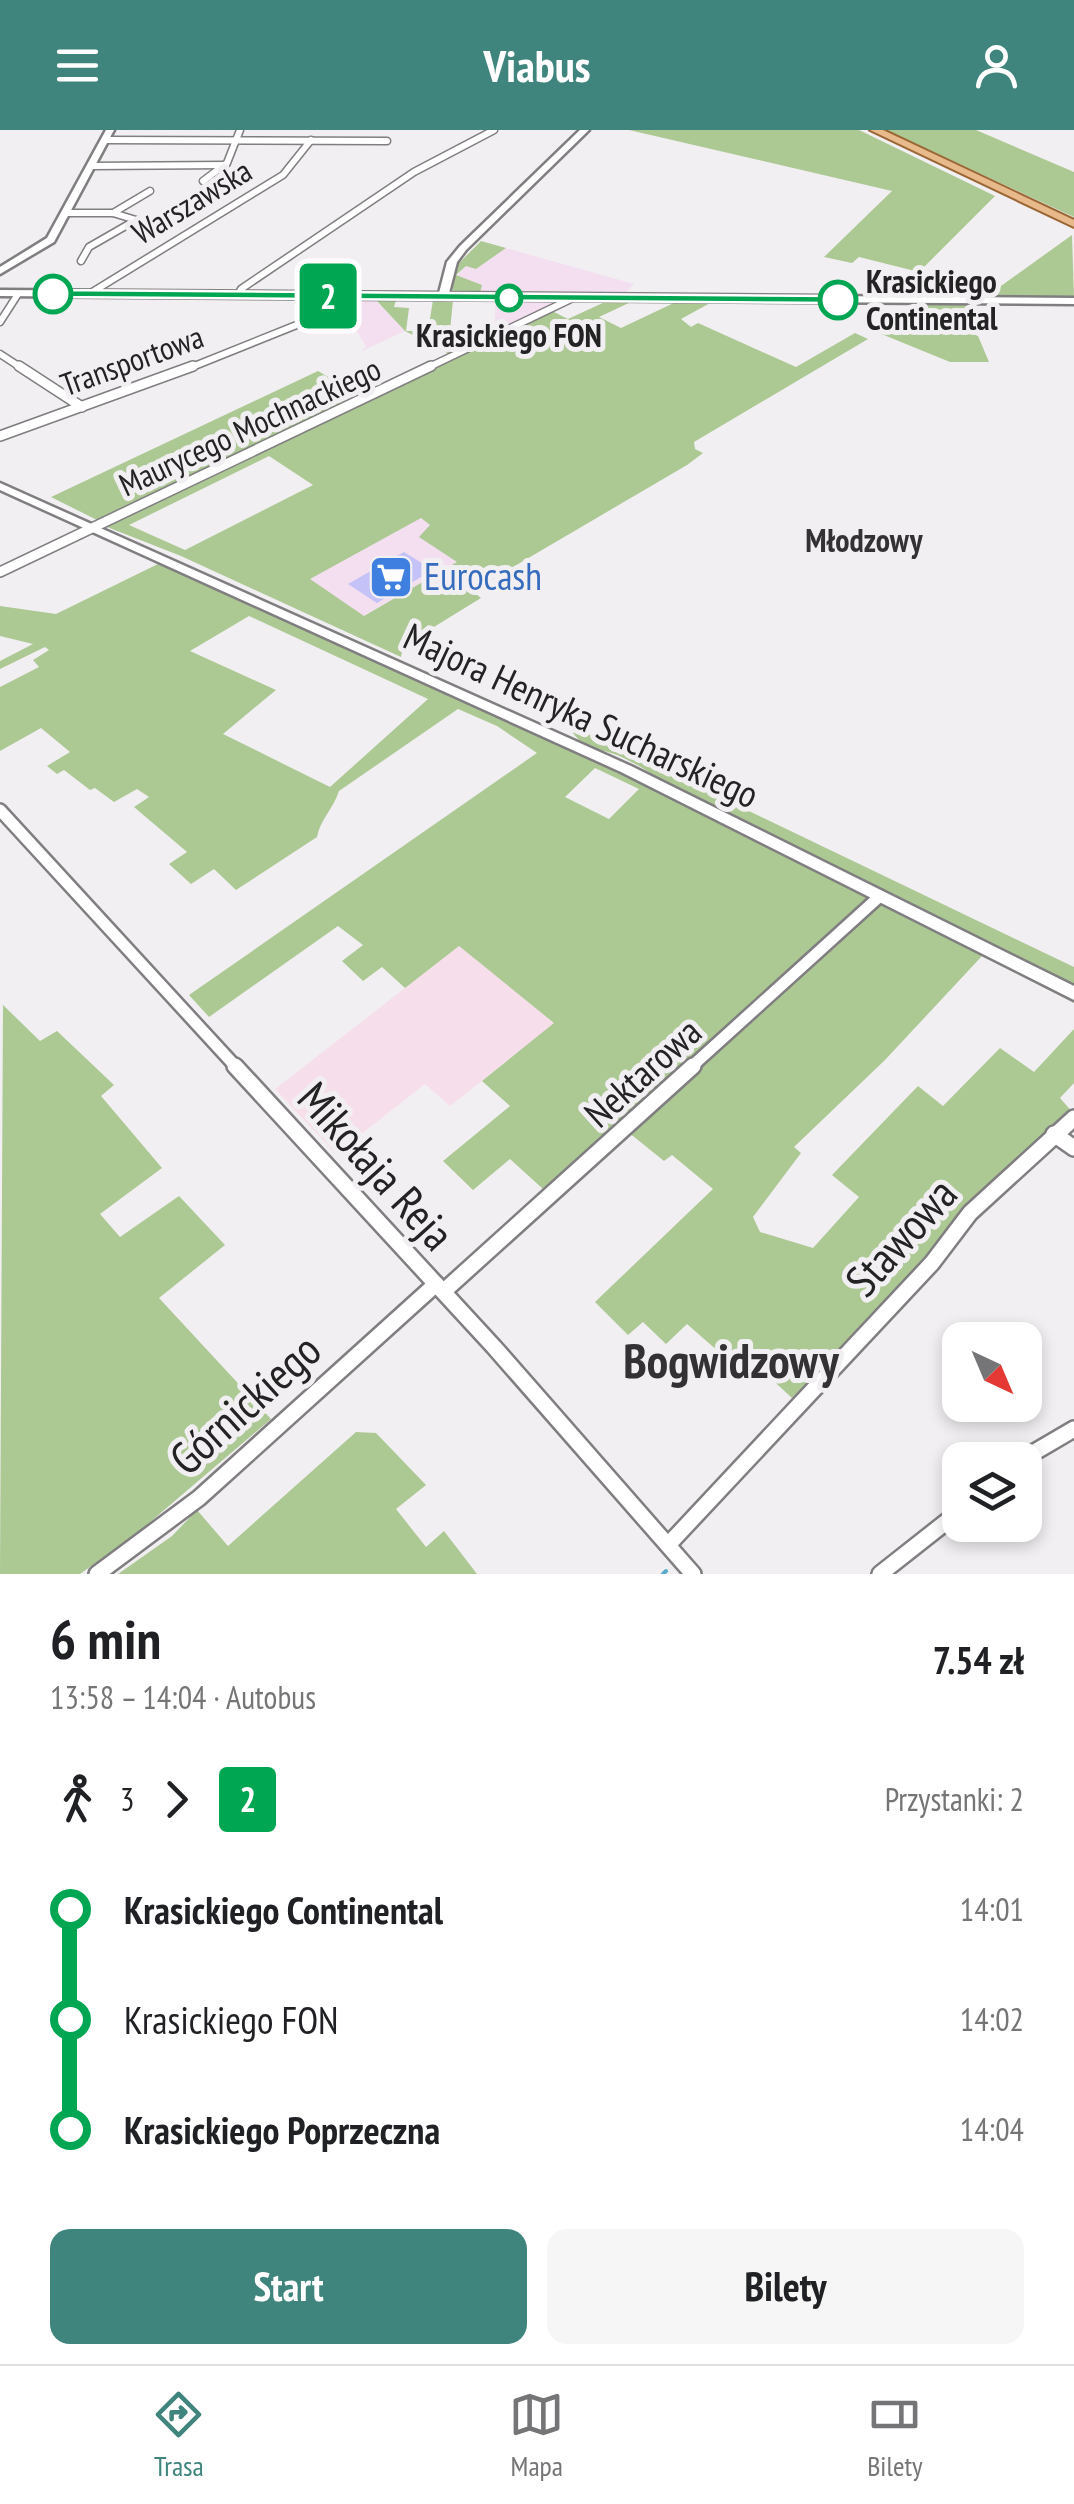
<!DOCTYPE html>
<html lang="pl">
<meta charset="utf-8">
<style>
:root{--surface:#fff;--page:#f6f6f6;--text:#202124;--muted:#757577;--line:#e0e0e0;--accent:#3f857d}
body{margin:0;font-family:"PT Sans Narrow",sans-serif;background:var(--page);color:var(--text);height:100vh;display:flex;flex-direction:column;font-size:38px;white-space:nowrap}
*{box-sizing:border-box;margin:0}
p{font-size:32px;color:var(--muted)}
.icon{flex:none;width:55px;height:55px;fill:none;stroke:currentColor;stroke-width:2;stroke-linecap:round;stroke-linejoin:round}
.map{position:relative;height:1444px;overflow:hidden}
.sheet{display:flex;flex-direction:column;background:var(--surface);flex:1}
.sheet>*{flex:none}
.badge{padding:0 20px;border-radius:8px;font-size:35px;line-height:65px}
.needle{width:65px;rotate:136deg}
.buttons{position:absolute;left:942px;top:1192px;display:grid;gap:20px}
.buttons a{display:grid;place-items:center;width:100px;height:100px;border-radius:20px;background:var(--surface);box-shadow:0 5px 15px #0003;font-size:50px}
.map>.badge{position:absolute;translate:-50% -50%;box-shadow:0 0 0 5px #fff}
.legs{display:flex;align-items:center;gap:15px;height:110px;padding:0 50px;font-size:32px}
.legs p{margin-inline-start:auto}
.headline{display:flex;align-items:center;justify-content:space-between;height:170px;padding:0 50px}
h1{font-size:55px;font-weight:800;line-height:75px}
.button{display:flex;gap:20px;margin-top:auto;padding:20px 50px}
.button a{flex:1;height:115px;border-radius:20px;background:var(--accent);color:#fff;font-size:40px;font-weight:800;line-height:115px;text-align:center}
.button a+a{background:var(--page);color:var(--text)}
ul{padding:0 50px;list-style:none}
li{display:flex;align-items:center;gap:35px;height:110px;font-size:38px}
li i{display:grid;place-items:center;width:15px;height:100%;margin:0 12px;background:currentColor}
li i::after{content:'';width:25px;height:25px;margin:-12px;border:8px solid;border-radius:50%;background:var(--surface)}
li p{margin-inline-start:auto}
li:first-child i{background:linear-gradient(#0000 50%,currentColor 0)}
li:last-child i{background:linear-gradient(currentColor 50%,#0000 0)}
header{display:flex;justify-content:space-between;align-items:center;height:130px;padding:0 50px;background:var(--accent);color:#fff;font-size:45px;font-weight:800}
.menu{display:flex;justify-content:space-around;align-items:center;height:140px;border-top:2px solid var(--line);background:var(--surface);font-size:28px;color:var(--muted)}
.menu a{display:grid;justify-items:center;gap:5px}
.menu .selected{color:var(--accent)}
.map>svg:first-child{display:block}
.commercial{fill:#f3dfef}
.education{fill:#f6dfea}
.green{fill:#acc893;fill-rule:evenodd}
.lines{fill:none;stroke-linecap:round;stroke-linejoin:round}
.stream{stroke:#58abca;stroke-width:4}
.building{fill:#c4c2f7}
.street-far3-casing{stroke:#807e80;stroke-width:9}
.street-far2-casing{stroke:#807e80;stroke-width:12}
.street-far1-casing{stroke:#807e80;stroke-width:16}
.street-casing{stroke:#807e80;stroke-width:20}
.secondary-casing{stroke:#807e80;stroke-width:5}
.primary-casing{stroke:#9a6634;stroke-width:4}
.street-far3{stroke:#fff;stroke-width:6}
.street-far2{stroke:#fff;stroke-width:9}
.street-far1{stroke:#fff;stroke-width:11}
.street{stroke:#fff;stroke-width:15}
.secondary{fill:#fff;fill-rule:evenodd}
.primary{fill:#e8b98a;fill-rule:evenodd}
.line-1{fill:#00a651;stroke:#fff;stroke-width:2.5}
.stop-1-dot{fill:#fff;stroke:#00a651;stroke-width:5}
.labels{text-anchor:middle;stroke-width:10;stroke-linejoin:round;paint-order:stroke}
.far-street-label{font-size:32px;fill:#242324;stroke:#f2eff2}
.far-stop-label{font-size:32px;font-weight:bold;fill:#242324;stroke:#f2eff2;text-anchor:start}
.far-neighbourhood-label{font-size:32px;font-weight:bold;fill:#333134;stroke:#f2eff2}
.shop-label{font-size:38px;fill:#366cbe;stroke:#f2eff2;text-anchor:start}
.street-label{font-size:38px;fill:#242324;stroke:#f2eff2}
.near-street-label{font-size:45px;fill:#242324;stroke:#f2eff2}
.near-neighbourhood-label{font-size:48px;font-weight:bold;fill:#333134;stroke:#f2eff2}
</style>
<header><svg class="icon" aria-label="menu" viewBox="0 0 24 24"><path d="M4 6h16M4 12h16M4 18h16"/></svg>Viabus<svg class="icon" aria-label="person" viewBox="0 0 24 24"><circle cx="12" cy="8" r="4"/><path d="M4 21q1-7 8-7t8 7"/></svg></header>
<div class="map">
<svg width="1074" height="1444" viewBox="0 0 1074 1444">
<rect width="100%" height="100%" fill="#f2eff2"/>
<g class="commercial">
<path d="M506 118 634 154 626 162 481 161V155L456 147 466 136 476 139Z"/>
<path d="M351 169H374L405 201 362 221 366 216 347 186 334 179 331 173Z"/>
<path d="M496 170 551 171 559 173 497 202H494Z"/>
<path d="M420 388 431 394 420 407 458 432 363 486 309 449Z"/>
</g>
<path class="education" d="M459 816 555 893 450 976 425 954 336 1024 275 959Z"/>
<g class="green">
<path d="M629 0H859L995 66 919 142 859 127 852 133 824 127 892 61Z"/>
<path d="M885 0H976L1074 42V87Z"/>
<path d="M1072 105 1074 168 987 166Z"/>
<path d="M481 111 506 118 476 139 466 136 456 145 482 155 480 163 452 162 455 137Z"/>
<path d="M375 169 396 170 394 177 409 178 406 201H428L433 170H453L450 201 489 202 491 207 453 226 405 201Z"/>
<path d="M607 171H633L599 187 621 198 678 171 712 172 681 189 691 197 698 193 796 237 855 203 868 209 694 312 695 319 703 323 687 335 472 461 481 468 403 516 401 527 181 426 107 397 552 181 568 189ZM269 326 313 355 185 420 129 395ZM421 388 430 395 419 407 457 432 364 486 310 449Z"/>
<path d="M929 173 974 174 945 192 978 206 989 232H950L879 203Z"/>
<path d="M318 241 349 259 337 265 351 273 101 392 51 367Z"/>
<path d="M160 433 643 654 1074 866V873L982 826 885 930 794 1017 801 1023 753 1087 760 1102 813 1118 859 1067 832 1045 918 956 943 976 1000 918 1034 942 1074 899V953L1060 968 1074 984 792 1268 740 1220 719 1222 687 1194 666 1214 643 1192 628 1205 595 1172 713 1059 672 1025 664 1031 628 1002 554 1069 510 1029 473 1060 443 1031 510 976 482 951 554 893 459 816 405 858 382 837 363 851 342 831 363 815 338 796 209 887 189 865 537 623 497 596 458 579 339 661C333 679 320 690 317 707L236 760 214 739 191 754 169 734 187 722 134 677 149 667 137 659 114 672 95 658 90 660 64 640 57 644 47 636 70 622 41 598 0 621V557L39 537 33 530 49 520 45 517 0 539V531L33 514 0 506V476L56 484ZM249 486 428 569 330 657 223 604 276 560 190 521ZM595 638 639 659 609 689 565 667Z"/>
<path d="M578 599 1074 837V854L662 651C648 641 633 632 617 625 601 619 584 619 573 603Z"/>
<path d="M3 875 40 911 57 901 114 955 101 966 162 1038 100 1084 120 1107 179 1066 225 1115 159 1168 271 1289 136 1404 80 1444H0Z"/>
<path d="M356 1302 376 1303 426 1355 396 1379 426 1417 444 1401 477 1444H118L172 1406 197 1380 228 1416Z"/>
</g>
<g class="lines">
<path class="stream" d="M663 1444 666 1441"/>
</g>
<path class="building" d="M404 422 433 440 377 473 348 454Z"/>
<g class="lines">
<g class="street-far3-casing">
<g id="street-far3">
<path d="M105 10 387 11"/>
<path d="M91 36 226 35"/>
<path d="M203 51 227 33 240 0"/>
<path d="M66 83H113L136 90 89 117 81 131"/>
<path d="M113 83 150 61"/>
<path d="M89 164 283 45 311 10"/>
<path d="M238 165 241 159 414 42 494 0"/>
<path d="M0 192 18 164"/>
<path d="M0 224 23 239"/>
<path d="M187 239 314 188 320 182V166"/>
<path d="M425 239 573 168"/>
</g>
</g>
<g class="street-far2-casing">
<g id="street-far2">
<path d="M19 236 82 277"/>
<path d="M0 306 193 236"/>
<path d="M0 442 431 236"/>
</g>
</g>
<g class="street-far1-casing">
<g id="street-far1">
<path d="M0 680 237 938"/>
<path d="M690 938 880 766"/>
</g>
</g>
<g class="street-casing">
<g id="street">
<path d="M235 936 494 1217 693 1444"/>
<path d="M1054 1004 1074 1018"/>
<path d="M444 1161 693 936"/>
<path d="M1021 1330 1074 1299"/>
<path d="M668 1415 932 1133 970 1083 1074 988"/>
<path d="M97 1444 199 1368 436 1154"/>
<path d="M880 1444 960 1381"/>
</g>
</g>
<g class="secondary-casing">
<g id="secondary">
<path d="M106 0H114L54 112 0 144V137L47 108Z"/>
<path d="M580 0H589L466 120 457 132 449 163 1074 168V174L0 166V160L439 163 447 132 460 116Z"/>
<path d="M0 353 631 636 1074 856V870L621 642 0 360Z"/>
</g>
</g>
<g class="primary-casing">
<path id="primary" d="M870 0H883L1074 90V97Z"/>
</g>
<use href="#street-far3" class="street-far3"/>
<use href="#street-far2" class="street-far2"/>
<use href="#street-far1" class="street-far1"/>
<use href="#street" class="street"/>
<use href="#secondary" class="secondary"/>
<use href="#primary" class="primary"/>
</g>
<path class="line-1" d="M53 160 838 166 844 170 838 173 49 167V161Z"/>
<defs>
<g id="supermarket-square" transform="scale(2.25)"><rect x="-9" y="-9" width="18" height="18" rx="4" fill="#3f7fe0" stroke="#f2eff2"/><path d="M-6-5.5h2.5l.6 2H6L4.5 2H-2.5L-4.4-4H-6ZM-1.5 3.2a1.3 1.3 0 1 0 .1 0ZM3 3.2a1.3 1.3 0 1 0 .1 0Z" fill="#fff"/></g>
</defs>
<g fill-rule="evenodd">
<use href="#supermarket-square" x="391" y="447"/>
</g>
<g class="stop-1-dot">
<circle cx="53" cy="164" r="18"/>
<circle cx="509" cy="168" r="12"/>
<circle cx="838" cy="170" r="18"/>
</g>
<g class="labels">
<g class="far-street-label">
<text transform="translate(192 72) rotate(-31)" y="11">Warszawska</text>
<text transform="translate(132 231) rotate(-20)" y="11">Transportowa</text>
<text transform="translate(250 297) rotate(-25)" y="11">Maurycego Mochnackiego</text>
</g>
<g class="far-stop-label">
<text x="866" y="163">Krasickiego<tspan x="866" dy="37">Continental</tspan></text>
<text x="509" y="217" text-anchor="middle">Krasickiego FON</text>
</g>
<g class="far-neighbourhood-label">
<text x="864" y="422">Młodzowy</text>
</g>
<g class="shop-label">
<text x="424" y="460">Eurocash</text>
</g>
<g class="street-label">
<text transform="translate(581 586) rotate(25)" y="13">Majora Henryka Sucharskiego</text>
<text transform="translate(643 943) rotate(-42)" y="13">Nektarowa</text>
</g>
<g class="near-street-label">
<text transform="translate(376 1036) rotate(48)" y="16">Mikołaja Reja</text>
<text transform="translate(901 1107) rotate(-48)" y="16">Stawowa</text>
<text transform="translate(245 1274) rotate(-42)" y="16">Górnickiego</text>
</g>
<g class="near-neighbourhood-label">
<text x="731" y="1248">Bogwidzowy</text>
</g>
</g>
</svg>
<div class="buttons">
<a><svg class="needle" viewBox="-14 -14 28 28"><path d="M0-13l5 13h-10z" fill="#e53935"/><path d="M0 13l5-13h-10z" fill="#757577"/></svg></a>
<a><svg class="icon" aria-label="layers" viewBox="0 0 24 24"><path d="M12 4l9 5-9 5-9-5zM3 14l9 5 9-5"/></svg></a>
</div>
<b class="badge" style="left:328px;top:166px;background:#00a651;color:#fff">2</b>
</div>
<section class="sheet">
<div class="headline"><div><h1>6 min</h1><p>13:58 – 14:04 · Autobus</p></div><b>7.54 zł</b></div>
<div class="legs"><svg class="icon" aria-label="walk" viewBox="0 0 24 24"><circle cx="13" cy="4" r="2"/><path d="M13 8l-2 6 4 7M11 14l-3 7M7 12l3-4h3l4 4"/></svg>3<svg class="icon" aria-label="forward" viewBox="0 0 24 24"><path d="M9 5l7 7-7 7"/></svg><b class="badge" style="background:#00a651;color:#fff">2</b><p>Przystanki: 2</p></div>
<ul>
<li><i style="color:#00a651"></i><b>Krasickiego Continental</b><p>14:01</p></li>
<li><i style="color:#00a651"></i><span>Krasickiego FON</span><p>14:02</p></li>
<li><i style="color:#00a651"></i><b>Krasickiego Poprzeczna</b><p>14:04</p></li>
</ul>
<div class="button"><a>Start</a><a>Bilety</a></div>
</section>
<nav class="menu">
<a class="selected"><svg class="icon" aria-label="directions" viewBox="0 0 24 24"><path d="M12 3l9 9-9 9-9-9zM9 14v-3h6M13 9l2 2-2 2"/></svg>Trasa</a>
<a><svg class="icon" aria-label="map" viewBox="0 0 24 24"><path d="M3 6l6-2 6 2 6-2v14l-6 2-6-2-6 2zM9 4v14M15 6v14"/></svg>Mapa</a>
<a><svg class="icon" aria-label="tickets" viewBox="0 0 24 24"><path d="M3 7h18v10H3zM15 7v10"/></svg>Bilety</a>
</nav>
